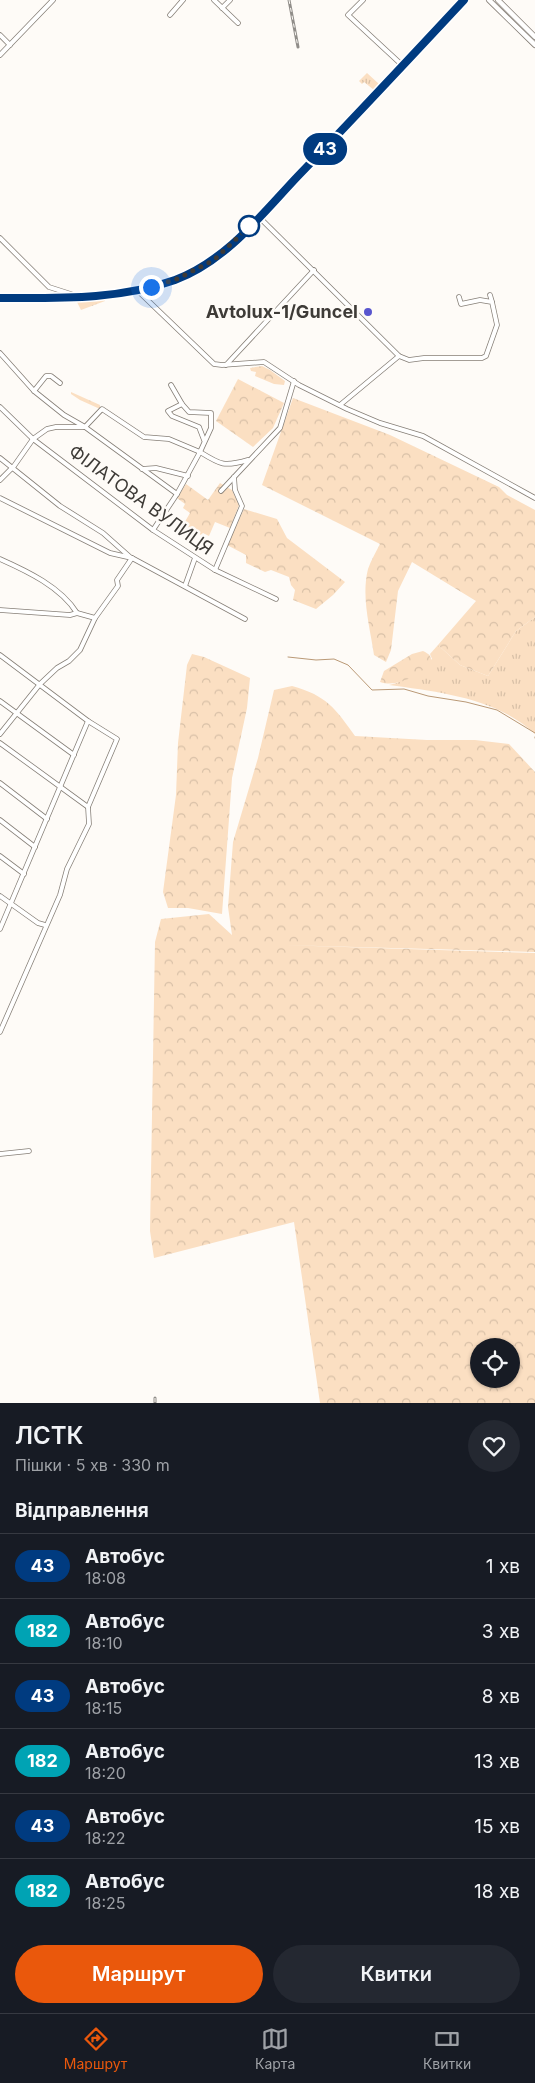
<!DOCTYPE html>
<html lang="uk">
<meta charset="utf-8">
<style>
:root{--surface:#171b24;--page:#242831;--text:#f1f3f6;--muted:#9ea1a6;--line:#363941;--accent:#ea580c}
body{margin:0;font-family:Inter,sans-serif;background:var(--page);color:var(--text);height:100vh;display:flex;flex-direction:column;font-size:19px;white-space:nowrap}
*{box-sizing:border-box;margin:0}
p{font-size:16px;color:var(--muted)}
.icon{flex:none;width:28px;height:28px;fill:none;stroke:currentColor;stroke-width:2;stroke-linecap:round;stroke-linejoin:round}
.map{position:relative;height:1403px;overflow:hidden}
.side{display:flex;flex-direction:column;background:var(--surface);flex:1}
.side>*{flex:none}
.badge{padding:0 10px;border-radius:16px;font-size:18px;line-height:32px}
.fabs{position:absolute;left:470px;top:1338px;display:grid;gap:10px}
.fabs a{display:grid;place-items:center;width:50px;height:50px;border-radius:50%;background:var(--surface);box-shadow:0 1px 4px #0004;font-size:25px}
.you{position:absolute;width:25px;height:25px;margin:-12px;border:4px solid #fff;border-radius:50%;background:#1a73e8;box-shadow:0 0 0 8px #1a73e833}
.map>.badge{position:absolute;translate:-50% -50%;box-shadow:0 0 0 2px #fff}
h2{padding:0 15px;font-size:19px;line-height:45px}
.round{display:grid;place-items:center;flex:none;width:52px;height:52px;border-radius:26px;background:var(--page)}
.head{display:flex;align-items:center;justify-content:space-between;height:85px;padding:0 15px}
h1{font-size:24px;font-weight:600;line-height:38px}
.primary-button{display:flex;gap:10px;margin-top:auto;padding:10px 15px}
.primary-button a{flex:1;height:58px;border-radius:30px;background:var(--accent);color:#fff;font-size:20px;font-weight:600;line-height:58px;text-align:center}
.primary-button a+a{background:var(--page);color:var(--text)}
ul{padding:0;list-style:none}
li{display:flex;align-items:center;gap:15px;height:65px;padding:0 15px;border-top:1px solid var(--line)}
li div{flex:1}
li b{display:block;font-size:19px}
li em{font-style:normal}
li .badge{min-width:55px;font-weight:700;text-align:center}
.tabs{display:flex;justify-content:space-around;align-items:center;height:70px;border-top:1px solid var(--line);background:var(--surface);font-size:14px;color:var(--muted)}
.tabs a{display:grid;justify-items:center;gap:2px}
.tabs .on{color:var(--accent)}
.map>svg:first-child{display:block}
.grass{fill:url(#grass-tufts)}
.forest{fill:url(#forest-crowns);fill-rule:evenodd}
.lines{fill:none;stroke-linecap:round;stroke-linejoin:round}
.stream{stroke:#ba9976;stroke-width:1}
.minor-casing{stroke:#867f77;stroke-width:5.5}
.major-casing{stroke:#867f77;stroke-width:6}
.minor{stroke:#fff;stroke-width:4}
.major{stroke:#fff;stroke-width:4.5}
.rail-casing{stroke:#908d89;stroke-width:3}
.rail{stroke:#fefbf7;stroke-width:1;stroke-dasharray:4;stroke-linecap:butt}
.line-casing{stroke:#fff;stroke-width:11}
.line{stroke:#003b80;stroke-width:8}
.walk{stroke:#3e3b37;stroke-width:5;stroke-dasharray:0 9}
.stop-dot{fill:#fff;stroke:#003b80;stroke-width:2.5}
.poi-dot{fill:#5956ce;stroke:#fefbf7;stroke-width:2}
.labels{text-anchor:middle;stroke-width:5;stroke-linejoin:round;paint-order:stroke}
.poi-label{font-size:18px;font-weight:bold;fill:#3e3b37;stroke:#fefbf7;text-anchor:end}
.street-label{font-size:18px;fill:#3e3b37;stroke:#fefbf7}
</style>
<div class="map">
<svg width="535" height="1403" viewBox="0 0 535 1403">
<defs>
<pattern id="grass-tufts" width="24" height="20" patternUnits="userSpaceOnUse" patternTransform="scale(1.25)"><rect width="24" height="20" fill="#fbdfc2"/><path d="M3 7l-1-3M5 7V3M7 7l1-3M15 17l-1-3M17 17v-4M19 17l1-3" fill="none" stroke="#d8c0a7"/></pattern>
<pattern id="forest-crowns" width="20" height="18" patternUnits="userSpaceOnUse" patternTransform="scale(1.25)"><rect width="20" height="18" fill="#fbdfc2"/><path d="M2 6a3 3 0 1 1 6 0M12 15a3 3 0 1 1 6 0" fill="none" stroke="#d8c0a7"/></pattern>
</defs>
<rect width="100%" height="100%" fill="#fefbf7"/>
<g class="grass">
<path d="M367 73 379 84 374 90 364 82 362 84 359 81Z"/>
<path d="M105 298V301L81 310 77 302 80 300Z"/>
<path d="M535 617V734C497 698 439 692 389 685L397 683 432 659 430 654 438 645 460 665 488 676 516 631Z"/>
</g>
<g class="forest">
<path d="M262 366 270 370 285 381 284 385 274 384 255 376 256 372 251 371 250 368Z"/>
<path d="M238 379 284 403 273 428 253 447 216 421Z"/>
<path d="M71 392 100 405V409L80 400 71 394Z"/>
<path d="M293 398 390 435 499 487 507 495 535 510V617L516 631 488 676 460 665 438 645 476 601 412 562 398 591 391 650 386 662 374 655C370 627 361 597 368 569 371 560 376 552 380 544L262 485Z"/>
<path d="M220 483 232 490 239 505 230 528 215 522 209 536 203 533 201 535 183 525 190 513 183 508 185 504 177 498 186 484 208 500Z"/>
<path d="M244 509 277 519 287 538 345 582 333 595 316 609 293 600 295 590 291 585 289 577 271 570 265 572 246 563V555L227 545Z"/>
<path d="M423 651C429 654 432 656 431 663 418 675 398 688 380 682L384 671 412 654Z"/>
<path d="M192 654 204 657 250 678 247 708 232 778 222 914 188 908H168L163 892 176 795 178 743 187 665Z"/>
<path d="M292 686C326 695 336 709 355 736L427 740H475L509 744 535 772V952L282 945 535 953V1403H320L294 1222 154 1258 150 1231 155 942 161 919 209 914 232 935 228 907 233 842 258 758 274 690ZM479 1346H511V1379H479Z"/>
</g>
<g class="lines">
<g class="stream">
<path d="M288 657 316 660 334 659 348 665 372 690 404 689 428 696 466 702 497 710 535 733"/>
<path d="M535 737V738"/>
</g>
<g class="minor-casing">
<g id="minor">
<path d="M214 0 238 23"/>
<path d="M363 0 348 15 402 65"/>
<path d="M222 8 230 0"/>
<path d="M170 15 183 0"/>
<path d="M0 35 10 45"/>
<path d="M0 55 53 0"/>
<path d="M259 217 399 356 409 360 424 358H482L486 356 497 325 492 302 480 300 461 304 459 297"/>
<path d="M0 238 49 287 77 296"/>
<path d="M138 291 214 364 222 365 264 362 299 385 347 409 380 423 423 436 535 498"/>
<path d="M490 295 492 302"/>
<path d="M0 353 34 391 64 415 85 427 177 494"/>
<path d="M226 365 314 270"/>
<path d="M171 385 182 404 189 412 211 413V428L200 452C221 465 224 467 248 460"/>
<path d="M34 391 46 376H51L60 383"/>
<path d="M182 404 168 411 172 416 199 427 204 440"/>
<path d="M340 405 399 356"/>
<path d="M0 407 33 439 153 530 215 570 276 599"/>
<path d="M0 458 60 506 103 533 130 557"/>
<path d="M142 469 156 468 188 476"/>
<path d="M0 480 14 466 33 439 47 429 56 427H85L102 409 144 437 169 439 200 452 177 494 153 530"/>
<path d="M221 491 280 428 294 381"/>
<path d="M0 498 110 553 132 558 245 619"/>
<path d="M0 559C27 571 61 587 77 613"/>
<path d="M215 570 242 506 235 490 234 477"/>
<path d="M185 586 195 558"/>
<path d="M0 610 70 615 77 613 95 618"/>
<path d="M0 655 88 721 117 739 88 807 89 824 67 869 60 895 0 1032"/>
<path d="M0 701 74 755"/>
<path d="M0 734 40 684 57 668 69 661 80 650 95 618 118 586 117 580 132 558"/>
<path d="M0 743 88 807"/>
<path d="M0 783 47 819"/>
<path d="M0 820 35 847"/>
<path d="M0 856 24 874"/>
<path d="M0 896 38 923 45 925"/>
<path d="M0 929 88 721"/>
<path d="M0 1154 29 1151"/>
</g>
</g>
<g class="major-casing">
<g id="major">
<path d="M489 0 535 45"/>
<path d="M498 0 535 37"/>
<path d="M0 298C59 298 119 300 175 280 226 261 262 214 298 176 354 118 409 59 464 0"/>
</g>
</g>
<use href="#minor" class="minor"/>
<use href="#major" class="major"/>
<g class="rail-casing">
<g id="rail">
<path d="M289 0 298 47"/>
<path d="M155 1398V1403"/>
</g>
</g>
<use href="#rail" class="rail"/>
</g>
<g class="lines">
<g class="line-casing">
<path id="line" d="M0 298C59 298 119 300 175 280 226 261 262 214 298 176 354 118 409 59 464 0"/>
</g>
<use href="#line" class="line"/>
<path class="walk" d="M151 287 177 279 214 260 254 222 249 226"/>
</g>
<circle class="stop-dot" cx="249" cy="226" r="10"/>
<circle class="poi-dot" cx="368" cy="312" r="5"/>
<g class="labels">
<g class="poi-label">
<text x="358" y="318">Avtolux-1/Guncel</text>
</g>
<g class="street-label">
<text transform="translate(141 500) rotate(36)" y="6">ФІЛАТОВА ВУЛИЦЯ</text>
</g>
</g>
</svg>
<div class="fabs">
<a><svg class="icon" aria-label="locate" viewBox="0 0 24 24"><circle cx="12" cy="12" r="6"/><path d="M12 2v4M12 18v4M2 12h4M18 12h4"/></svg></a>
</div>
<div class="you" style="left:151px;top:287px"></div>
<b class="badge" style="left:325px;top:149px;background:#003b80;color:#fff">43</b>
</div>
<section class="side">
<div class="head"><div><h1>ЛСТК</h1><p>Пішки · 5 хв · 330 m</p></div><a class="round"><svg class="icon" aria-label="heart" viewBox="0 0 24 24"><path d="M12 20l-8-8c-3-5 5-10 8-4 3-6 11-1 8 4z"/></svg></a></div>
<h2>Відправлення</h2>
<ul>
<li><span class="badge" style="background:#003b80;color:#fff">43</span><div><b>Автобус</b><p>18:08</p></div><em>1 хв</em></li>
<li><span class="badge" style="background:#00a3b4;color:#fff">182</span><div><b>Автобус</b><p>18:10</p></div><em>3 хв</em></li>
<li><span class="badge" style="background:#003b80;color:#fff">43</span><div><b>Автобус</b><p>18:15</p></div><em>8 хв</em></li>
<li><span class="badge" style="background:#00a3b4;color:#fff">182</span><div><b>Автобус</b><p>18:20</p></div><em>13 хв</em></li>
<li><span class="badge" style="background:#003b80;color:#fff">43</span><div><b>Автобус</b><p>18:22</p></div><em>15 хв</em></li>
<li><span class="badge" style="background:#00a3b4;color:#fff">182</span><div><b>Автобус</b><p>18:25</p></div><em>18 хв</em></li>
</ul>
<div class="primary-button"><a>Маршрут</a><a>Квитки</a></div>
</section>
<nav class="tabs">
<a class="on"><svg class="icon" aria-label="directions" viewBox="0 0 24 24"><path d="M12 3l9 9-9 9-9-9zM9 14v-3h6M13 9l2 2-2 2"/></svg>Маршрут</a>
<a><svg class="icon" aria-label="map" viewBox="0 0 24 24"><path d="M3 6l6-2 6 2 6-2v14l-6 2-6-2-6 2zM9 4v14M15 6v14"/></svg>Карта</a>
<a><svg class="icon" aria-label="tickets" viewBox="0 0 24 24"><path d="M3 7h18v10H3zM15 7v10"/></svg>Квитки</a>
</nav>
